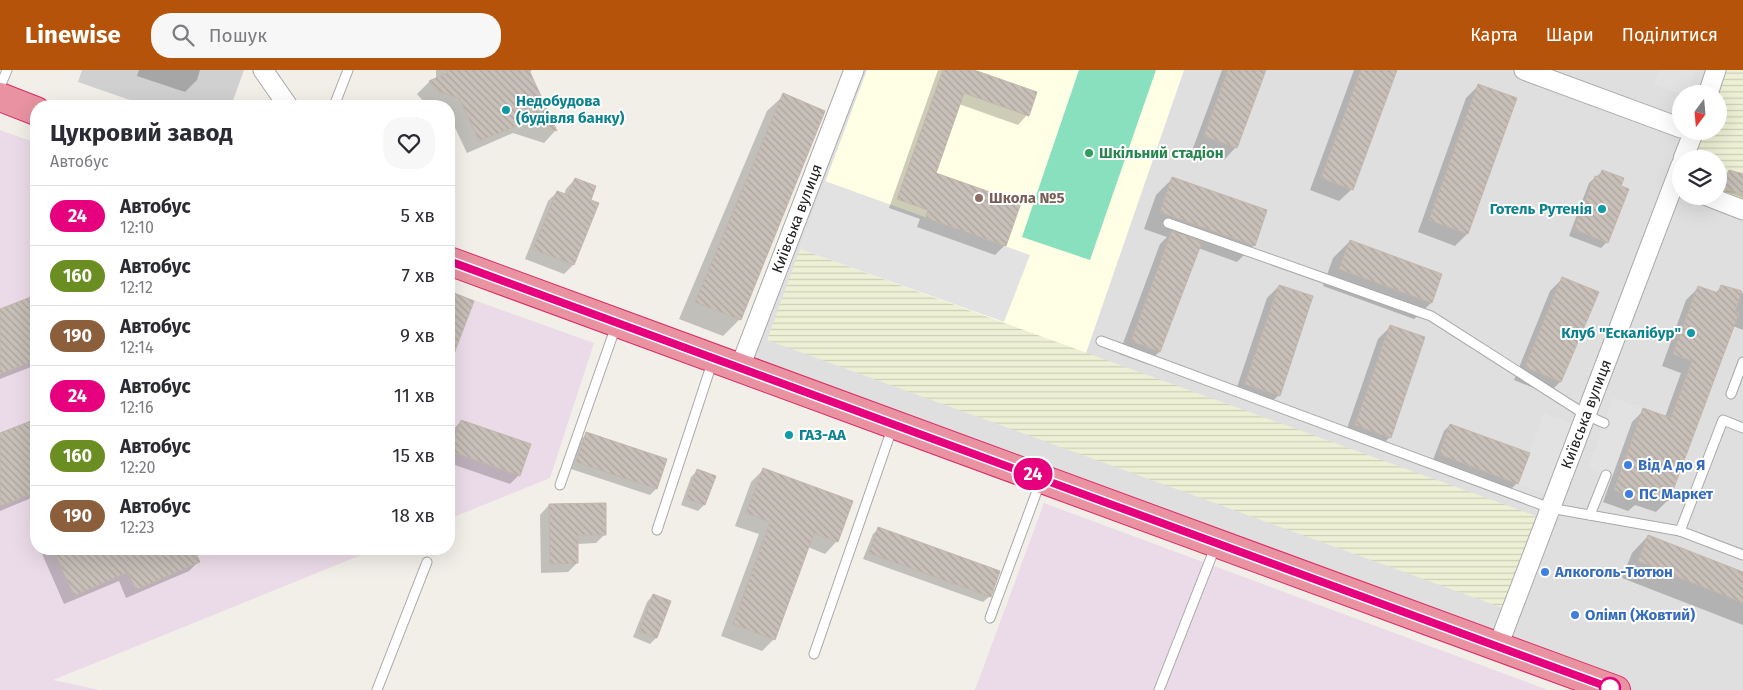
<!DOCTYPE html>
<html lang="uk">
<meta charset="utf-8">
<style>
:root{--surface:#fff;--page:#f7f7f7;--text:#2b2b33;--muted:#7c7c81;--line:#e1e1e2;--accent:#b45309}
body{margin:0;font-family:"Fira Sans",sans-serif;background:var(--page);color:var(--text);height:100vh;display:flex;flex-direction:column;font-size:19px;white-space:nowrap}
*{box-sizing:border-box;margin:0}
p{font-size:16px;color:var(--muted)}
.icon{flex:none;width:28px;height:28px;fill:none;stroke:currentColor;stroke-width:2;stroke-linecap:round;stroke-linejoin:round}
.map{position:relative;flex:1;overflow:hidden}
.side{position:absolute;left:30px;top:30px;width:425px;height:455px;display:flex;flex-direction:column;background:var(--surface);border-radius:20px;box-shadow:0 5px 20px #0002}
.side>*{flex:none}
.badge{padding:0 10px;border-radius:16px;font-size:18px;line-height:32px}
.needle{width:32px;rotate:196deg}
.buttons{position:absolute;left:1672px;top:15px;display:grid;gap:10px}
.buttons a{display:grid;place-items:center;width:55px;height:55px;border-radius:50%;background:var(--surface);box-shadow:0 5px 20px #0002;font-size:25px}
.map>.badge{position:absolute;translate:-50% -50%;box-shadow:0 0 0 2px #fff}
.round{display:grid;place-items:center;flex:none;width:52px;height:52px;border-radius:20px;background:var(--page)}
.head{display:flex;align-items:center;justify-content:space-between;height:85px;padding:0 20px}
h1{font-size:24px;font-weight:700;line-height:38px}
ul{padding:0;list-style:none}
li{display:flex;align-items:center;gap:15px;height:60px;padding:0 20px;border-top:1px solid var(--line)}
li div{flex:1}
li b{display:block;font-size:19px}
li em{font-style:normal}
li .badge{min-width:55px;font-weight:700;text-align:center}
header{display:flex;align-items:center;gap:30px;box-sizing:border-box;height:70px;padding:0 25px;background:var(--accent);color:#fff}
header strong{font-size:24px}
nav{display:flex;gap:28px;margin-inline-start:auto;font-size:18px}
.search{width:350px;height:45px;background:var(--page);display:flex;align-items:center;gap:12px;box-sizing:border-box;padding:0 18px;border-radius:20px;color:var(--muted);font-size:19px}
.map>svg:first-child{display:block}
.residential{fill:#e0dfdf}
.industrial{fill:#ebdbe8}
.education{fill:#ffffe5}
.religious{fill:#d0d0d0}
.farmland{fill:url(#farmland-rules)}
.pitch{fill:#88e0be}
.parking{fill:#e2e2e2}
.shadow{fill:#0003}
.building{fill:url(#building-back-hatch);stroke:#c4b6ab}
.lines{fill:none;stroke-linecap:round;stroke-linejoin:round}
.lane-casing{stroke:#a9a9a9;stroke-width:11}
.street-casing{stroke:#a9a9a9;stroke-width:21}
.highway-casing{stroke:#dc2a67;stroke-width:30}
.lane{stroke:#fff;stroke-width:9}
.street{stroke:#fff;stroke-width:19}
.highway{stroke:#e892a2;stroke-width:28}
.line-casing{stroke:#fff;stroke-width:11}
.line{stroke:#e6007e;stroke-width:8}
.culture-dot{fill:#0f9aa8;stroke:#fff;stroke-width:2}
.leisure-dot{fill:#2e9e5b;stroke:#fff;stroke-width:2}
.education-dot{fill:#8d6e63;stroke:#fff;stroke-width:2}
.shop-dot{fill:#3f7fe0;stroke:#fff;stroke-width:2}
.stop-dot{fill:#fff;stroke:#e6007e;stroke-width:2.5}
.labels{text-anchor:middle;stroke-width:4;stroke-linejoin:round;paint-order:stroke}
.culture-label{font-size:15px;font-weight:bold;fill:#0d838f;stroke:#fff;text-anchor:start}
.leisure-label{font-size:15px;font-weight:bold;fill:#27864d;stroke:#fff;text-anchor:start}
.education-label{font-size:15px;font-weight:bold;fill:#785e54;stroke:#fff;text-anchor:start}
.street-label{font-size:15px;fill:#222;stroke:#fff}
.shop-label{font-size:15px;font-weight:bold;fill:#366cbe;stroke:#fff;text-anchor:start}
</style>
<header>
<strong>Linewise</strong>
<div class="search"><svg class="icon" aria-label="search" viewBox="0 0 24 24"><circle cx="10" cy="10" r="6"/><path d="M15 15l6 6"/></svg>Пошук</div>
<nav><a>Карта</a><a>Шари</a><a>Поділитися</a></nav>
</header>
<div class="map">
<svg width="1743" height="620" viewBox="0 0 1743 620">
<defs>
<pattern id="farmland-rules" width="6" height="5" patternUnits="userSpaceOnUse" patternTransform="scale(1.25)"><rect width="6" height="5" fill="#eef0d5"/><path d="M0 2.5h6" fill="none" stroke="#ccceb7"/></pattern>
<pattern id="building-back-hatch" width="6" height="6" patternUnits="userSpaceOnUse" patternTransform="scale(1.25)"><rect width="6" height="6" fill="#c7bfb8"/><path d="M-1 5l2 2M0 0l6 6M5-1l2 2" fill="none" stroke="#aba49e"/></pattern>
</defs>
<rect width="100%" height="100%" fill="#f2efe9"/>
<path class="residential" d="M854 0H1716L1708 24H1681V61H1694L1672 119 1681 123V126H1688L1743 149V620H1617L740 297Z"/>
<g class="industrial">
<path d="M0 60 36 73V479H376L53 610 100 620H0Z"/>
<path d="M449 221 594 273 550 408 449 449Z"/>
<path d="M1044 433 1548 620H975Z"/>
</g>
<path class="education" d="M867 0H1184L1086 283 800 179Z"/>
<path class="religious" d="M82 0H244L231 36H147L78 12Z"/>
<g class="farmland">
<path d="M1716 0H1743V149L1688 126H1719V89H1684L1694 61H1719V24H1707Z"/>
<path d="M800 179 1536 446 1503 538 767 270Z"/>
</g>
<path class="pitch" d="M1079 0H1156L1090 190 1022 167Z"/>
<g class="parking">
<path d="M1659 0H1696L1687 24H1681L1654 14Z"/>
<path d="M825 111 1030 185 1004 252 800 179Z"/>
<path d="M1613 328 1642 338 1616 409 1588 398Z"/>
<path d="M1544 343 1572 353 1547 424 1518 414Z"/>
</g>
<g class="shadow">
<path d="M139 0H200L197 10 185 22 137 6Z"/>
<path d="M436 0H532L529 3 555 61 544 73 513 63 467 83 449 45V36H435L425 33 417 24 429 12 436 9Z"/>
<path d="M938 0H972L1027 45 1018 55 959 34 934 104 1005 175 995 185 917 157 920 149 889 138Z"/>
<path d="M1222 0H1264L1236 77 1224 90 1193 78Z"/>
<path d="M1354 0H1396L1352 119 1339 131 1310 120Z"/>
<path d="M1478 16 1467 164 1455 176 1418 162 1466 28Z"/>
<path d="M784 25 823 42 739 250 723 266 679 249 767 41Z"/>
<path d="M1603 101 1607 172 1601 178 1569 166 1589 113Z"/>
<path d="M1730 101 1743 105V128L1720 120Z"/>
<path d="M1173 108 1254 175 1237 192 1198 178 1159 282 1147 294 1119 284 1160 174 1167 167 1144 159 1156 125Z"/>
<path d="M575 109 573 195 564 204 525 189 548 131 557 122 564 125 566 119Z"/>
<path d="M1350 171 1441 205 1431 233 1414 249 1323 216 1333 188Z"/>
<path d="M1562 209 1597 223 1560 312 1548 324 1514 310 1550 221Z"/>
<path d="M1279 216V325L1266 337 1234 326 1267 228Z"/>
<path d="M1722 217 1743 223V260L1733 256 1668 430 1656 442 1635 435 1628 441 1603 432 1632 352 1644 340 1665 347 1681 303 1662 296 1686 230 1698 218 1715 223Z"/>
<path d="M449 223 472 232 449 291Z"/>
<path d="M36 227V295L0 309V240Z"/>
<path d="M1390 257V367L1378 379 1344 367 1378 269Z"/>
<path d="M36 350V426L0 441V365Z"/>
<path d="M461 351 519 405 510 414 449 393V370L452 361Z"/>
<path d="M1450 355 1517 413 1511 419 1433 390 1444 361Z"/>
<path d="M587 364 656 419 650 425 571 399 580 370Z"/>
<path d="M763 400 837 471 825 484 808 477 774 569 762 581 721 566 759 464 735 456 751 412Z"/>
<path d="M697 401 704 435 698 441 681 435 691 407Z"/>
<path d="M549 435 605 464 596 473 577 474V493L568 502 541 503 540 445Z"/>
<path d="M879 458 990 526 983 532 863 489 873 464Z"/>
<path d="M1648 466 1743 503V555L1622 508 1632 483Z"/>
<path d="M40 479H213L196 486 199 491 189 501 126 528 119 511 64 534Z"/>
<path d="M227 479H237L229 482Z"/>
<path d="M653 525 656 568 650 574 633 567 647 532Z"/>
</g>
<g class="building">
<path d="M447 0H529L557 61 526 52 479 71 459 28 437 21 429 11 447 3Z"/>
<path d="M943 0H974L1037 22 1029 46 964 23 936 103 1021 133 1006 176 926 148 928 140 897 129Z"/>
<path d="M1228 0H1266L1237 78 1204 66Z"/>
<path d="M1361 0H1397L1353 120 1321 108Z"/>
<path d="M1478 14 1517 28 1468 164 1429 150Z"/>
<path d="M783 23 825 41 741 250 695 232Z"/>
<path d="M1602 100 1624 108 1621 116 1629 119 1608 173 1574 159 1595 106 1599 107Z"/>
<path d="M1729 100 1743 104V125L1722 117Z"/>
<path d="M1172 107 1267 140 1255 176 1160 142Z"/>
<path d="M575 108 596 116 591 130 599 133 574 195 533 179 557 121 568 125Z"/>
<path d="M1172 161 1202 172 1160 282 1131 271Z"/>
<path d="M1350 170 1442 204 1432 233 1339 199Z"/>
<path d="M1562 207 1599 222 1561 312 1525 297Z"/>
<path d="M1279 215 1313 226 1280 326 1245 314Z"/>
<path d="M1721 215 1742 221 1735 241 1739 243 1669 431 1644 422 1641 430 1614 420 1643 338 1671 348 1692 291 1673 284 1698 216 1718 223Z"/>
<path d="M449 221 474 231 450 294H449Z"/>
<path d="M36 225V290L0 304V239Z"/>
<path d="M1390 255 1425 267 1391 368 1355 355Z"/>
<path d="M36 349V422L0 436V363Z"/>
<path d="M461 350 531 374 520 406 450 381Z"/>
<path d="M1450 354 1530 383 1518 414 1439 384Z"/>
<path d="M586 362 667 389 657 419 576 392Z"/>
<path d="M763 398 853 431 838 472 814 463 775 570 733 554 770 452 746 443Z"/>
<path d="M697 399 716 406 705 435 686 429Z"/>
<path d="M606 433V465H578V493L550 494 549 434Z"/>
<path d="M878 457 1000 501 991 527 869 483Z"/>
<path d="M1648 465 1743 502V533L1638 491Z"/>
<path d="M53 479H194L200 492 136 520 128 502 74 526Z"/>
<path d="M653 524 671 531 657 568 639 561Z"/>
</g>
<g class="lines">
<g class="lane-casing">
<g id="lane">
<path d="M0 17 7 0"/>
<path d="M334 36 348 0"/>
<path d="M1168 153 1431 246 1586 345 1604 353"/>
<path d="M1101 271 1550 438 1680 461 1743 485"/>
<path d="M1731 324 1743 292"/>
<path d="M560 415 616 256"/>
<path d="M1590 445 1606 405"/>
<path d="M657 460 713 290"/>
<path d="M1680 461 1723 350 1743 358"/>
<path d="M990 548 1041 410"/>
<path d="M814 584 893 356"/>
<path d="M377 620 427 492"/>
<path d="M1159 620 1216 475"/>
</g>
</g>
<g class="street-casing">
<g id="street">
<path d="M263 0 288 36"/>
<path d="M1524 0 1681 58"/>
<path d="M1708 24 1716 0"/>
<path d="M1683 89 1694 61"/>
<path d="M1707 126 1743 140"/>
<path id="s1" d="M740 297 854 0"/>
<path id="s2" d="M1498 576 1681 95"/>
</g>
</g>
<g class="highway-casing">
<g id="highway">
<path d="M0 27 36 41"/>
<path d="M449 191 1616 620"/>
</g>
</g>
<use href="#lane" class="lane"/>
<use href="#street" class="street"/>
<use href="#highway" class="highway"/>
</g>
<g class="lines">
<g class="line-casing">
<path id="line" d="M449 191 1616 620"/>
</g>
<use href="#line" class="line"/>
</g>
<g class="culture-dot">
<circle cx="506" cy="40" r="5"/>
<circle cx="1602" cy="139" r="5"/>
<circle cx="1691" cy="263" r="5"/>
<circle cx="789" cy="365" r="5"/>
</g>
<circle class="leisure-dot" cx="1089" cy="83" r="5"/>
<circle class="education-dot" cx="979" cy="128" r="5"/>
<g class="shop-dot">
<circle cx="1628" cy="395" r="5"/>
<circle cx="1629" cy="424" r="5"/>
<circle cx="1545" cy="502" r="5"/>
<circle cx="1575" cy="545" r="5"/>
</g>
<circle class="stop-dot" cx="1610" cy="618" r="10"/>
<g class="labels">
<g class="culture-label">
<text x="516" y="36">Недобудова<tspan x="516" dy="17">(будівля банку)</tspan></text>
<text x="1592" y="144" text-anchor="end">Готель Рутенія</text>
<text x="1681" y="268" text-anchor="end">Клуб "Ескалібур"</text>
<text x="799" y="370">ГАЗ-АА</text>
</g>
<g class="leisure-label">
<text x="1099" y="88">Шкільний стадіон</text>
</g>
<g class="education-label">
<text x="989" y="133">Школа №5</text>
</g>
<g class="street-label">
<text dy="5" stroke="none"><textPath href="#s1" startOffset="159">Київська вулиця</textPath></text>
<text dy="5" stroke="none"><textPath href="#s2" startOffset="248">Київська вулиця</textPath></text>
</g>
<g class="shop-label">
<text x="1638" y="400">Від А до Я</text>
<text x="1639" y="429">ПС Маркет</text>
<text x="1555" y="507">Алкоголь-Тютюн</text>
<text x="1585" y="550">Олімп (Жовтий)</text>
</g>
</g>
</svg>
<div class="buttons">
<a><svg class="needle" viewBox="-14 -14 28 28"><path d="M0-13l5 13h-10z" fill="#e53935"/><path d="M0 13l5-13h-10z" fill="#7c7c81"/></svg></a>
<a><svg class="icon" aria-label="layers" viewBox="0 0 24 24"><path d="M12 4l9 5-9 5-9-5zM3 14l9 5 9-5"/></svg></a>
</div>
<b class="badge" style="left:1033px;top:404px;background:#e6007e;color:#fff">24</b>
<section class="side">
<div class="head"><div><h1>Цукровий завод</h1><p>Автобус</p></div><a class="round"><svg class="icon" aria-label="heart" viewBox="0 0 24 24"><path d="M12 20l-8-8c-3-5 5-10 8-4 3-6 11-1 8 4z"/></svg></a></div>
<ul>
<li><span class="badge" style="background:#e6007e;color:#fff">24</span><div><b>Автобус</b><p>12:10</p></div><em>5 хв</em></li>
<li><span class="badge" style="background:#6b8e23;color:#fff">160</span><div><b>Автобус</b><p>12:12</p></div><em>7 хв</em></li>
<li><span class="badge" style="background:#8b5e3c;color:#fff">190</span><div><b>Автобус</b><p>12:14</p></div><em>9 хв</em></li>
<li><span class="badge" style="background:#e6007e;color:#fff">24</span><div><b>Автобус</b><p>12:16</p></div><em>11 хв</em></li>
<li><span class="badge" style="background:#6b8e23;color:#fff">160</span><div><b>Автобус</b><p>12:20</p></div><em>15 хв</em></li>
<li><span class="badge" style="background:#8b5e3c;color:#fff">190</span><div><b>Автобус</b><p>12:23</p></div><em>18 хв</em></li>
</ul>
</section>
</div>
